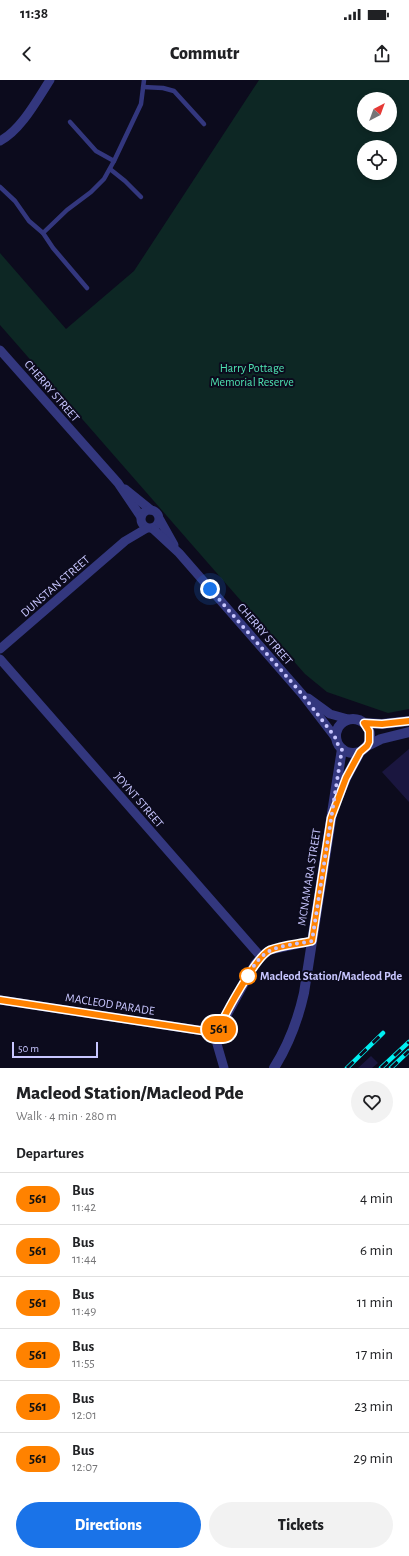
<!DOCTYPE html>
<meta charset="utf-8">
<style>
:root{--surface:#fff;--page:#f2f2f2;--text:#202124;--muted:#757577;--line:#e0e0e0;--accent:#1a73e8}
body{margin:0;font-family:"Alegreya Sans",sans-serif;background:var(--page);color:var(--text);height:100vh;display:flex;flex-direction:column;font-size:15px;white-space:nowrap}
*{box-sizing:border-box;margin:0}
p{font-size:13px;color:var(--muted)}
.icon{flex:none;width:22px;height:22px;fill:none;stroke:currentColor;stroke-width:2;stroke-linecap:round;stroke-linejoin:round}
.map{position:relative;height:988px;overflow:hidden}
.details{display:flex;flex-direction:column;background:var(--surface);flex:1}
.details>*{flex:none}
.badge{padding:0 8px;border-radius:13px;font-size:14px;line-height:26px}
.needle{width:26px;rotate:41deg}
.buttons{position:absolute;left:357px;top:12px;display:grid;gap:8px}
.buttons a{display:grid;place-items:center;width:40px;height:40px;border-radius:50%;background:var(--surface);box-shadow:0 2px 6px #0003;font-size:20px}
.scale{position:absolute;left:12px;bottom:10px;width:86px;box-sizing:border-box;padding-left:4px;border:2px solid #c8c6ff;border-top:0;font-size:11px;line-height:14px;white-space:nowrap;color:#c8c6ff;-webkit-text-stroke:3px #0c0b1d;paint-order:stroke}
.you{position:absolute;width:20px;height:20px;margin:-10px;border:3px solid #fff;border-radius:50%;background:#1a73e8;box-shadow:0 0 0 6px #1a73e833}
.map>.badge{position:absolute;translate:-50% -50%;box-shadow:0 0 0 2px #fff}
h2{padding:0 16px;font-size:15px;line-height:36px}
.round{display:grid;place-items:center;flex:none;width:42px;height:42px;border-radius:21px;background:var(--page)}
.overview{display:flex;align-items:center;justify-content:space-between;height:68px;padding:0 16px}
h1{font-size:19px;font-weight:800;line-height:30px}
.action{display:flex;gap:8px;margin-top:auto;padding:8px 16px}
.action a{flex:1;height:46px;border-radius:24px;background:var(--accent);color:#fff;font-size:16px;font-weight:800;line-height:46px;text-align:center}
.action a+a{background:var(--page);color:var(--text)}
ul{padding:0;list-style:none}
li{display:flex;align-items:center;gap:12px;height:52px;padding:0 16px;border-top:1px solid var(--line)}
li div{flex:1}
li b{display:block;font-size:15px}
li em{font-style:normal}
li .badge{min-width:44px;font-weight:700;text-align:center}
.status{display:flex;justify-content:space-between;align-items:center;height:28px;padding:0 20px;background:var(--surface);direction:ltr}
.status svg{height:11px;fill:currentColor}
header{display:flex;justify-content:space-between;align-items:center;height:52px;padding:0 16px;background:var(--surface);font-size:18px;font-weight:800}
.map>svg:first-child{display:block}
.green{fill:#0d2724;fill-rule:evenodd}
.building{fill:#1a163f}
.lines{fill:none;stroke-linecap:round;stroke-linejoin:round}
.service{stroke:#33377e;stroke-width:4.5}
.minor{stroke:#33377e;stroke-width:9}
.tertiary{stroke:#33377e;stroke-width:10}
.rail-casing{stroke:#00eff1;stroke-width:4.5}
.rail{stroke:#0c0b1d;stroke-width:3;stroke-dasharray:9;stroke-linecap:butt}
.line-casing{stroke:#fff;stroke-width:9}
.line{stroke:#ff8200;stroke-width:6}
.walk{stroke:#c8c6ff;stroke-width:4;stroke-dasharray:0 7.2}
.stop-dot{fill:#fff;stroke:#ff8200;stroke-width:2}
.labels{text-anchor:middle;stroke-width:4;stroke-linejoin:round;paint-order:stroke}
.park-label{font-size:12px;fill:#4ee3b1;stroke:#0c0b1d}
.street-label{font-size:12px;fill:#c8c6ff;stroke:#0c0b1d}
.stop-label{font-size:12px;font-weight:bold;fill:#c8c6ff;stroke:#0c0b1d;text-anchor:start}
</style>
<div class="status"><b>11:38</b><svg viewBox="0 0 49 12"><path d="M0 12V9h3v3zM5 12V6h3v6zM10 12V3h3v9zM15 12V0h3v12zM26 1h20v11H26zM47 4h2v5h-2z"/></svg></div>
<header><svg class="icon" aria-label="back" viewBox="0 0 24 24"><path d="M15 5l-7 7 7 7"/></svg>Commutr<svg class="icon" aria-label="share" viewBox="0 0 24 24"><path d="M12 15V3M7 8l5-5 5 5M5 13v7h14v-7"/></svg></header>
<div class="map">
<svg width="409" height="988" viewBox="0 0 409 988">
<rect width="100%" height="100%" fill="#0c0b1d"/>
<path class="green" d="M259 0H409V629L388 633 327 612 305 594 0 245V173L66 249 134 191ZM364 19H390V45H364ZM364 67H390V93H364Z"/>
<g class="building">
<path d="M409 669V722L382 692Z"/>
<path d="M371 976 378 983 372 988H358Z"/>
</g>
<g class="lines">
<g class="service">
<path d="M143 7 163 8 174 11 204 44"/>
<path d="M70 42 96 71 114 81"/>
<path d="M110 89 125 101 141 117"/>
<path d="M0 107 15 121 29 141 43 153 53 168 87 208"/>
<path d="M43 153 67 130 91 112 104 99 114 81 141 24 144 0"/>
</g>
<g class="minor">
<path d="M0 61C21 50 37 20 50 0"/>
<path d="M0 270 118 403 141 437"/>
<path d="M125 409 151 430"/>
<circle cx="150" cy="439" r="9"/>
<path d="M160 440 174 465"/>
<path d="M152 448 179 473 302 614 335 657"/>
<path d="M0 569 125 461 147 448"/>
<path d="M0 579 261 877"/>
<path d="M308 618 330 634 348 639"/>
<path d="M0 920 217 953"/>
<path d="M224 988 217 964V953L255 884 261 877 270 870 312 861"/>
</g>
<g class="tertiary">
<circle cx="353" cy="656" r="17"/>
<path d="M364 643 382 644 409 641"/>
<path d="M367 666 381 659 409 652"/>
<path d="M339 715 346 698 360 672"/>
<path d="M274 988C289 964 298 940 304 913L342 669"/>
</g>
<g class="rail-casing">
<g id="rail">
<path d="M347 988 383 953"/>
<path d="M381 988 409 962"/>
<path d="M391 988 409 971"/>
</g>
</g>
<use href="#rail" class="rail"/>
</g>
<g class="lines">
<g class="line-casing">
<path id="line" d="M0 920 217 953C223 937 256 876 270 870 282 865 299 864 312 861L331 738 346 698 360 672 367 666 369 662V651L364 643 382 644 409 641"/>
</g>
<use href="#line" class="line"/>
<path class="walk" d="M210 509 302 614 335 657 336 662 342 669 312 861C281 867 264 864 248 896"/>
</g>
<circle class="stop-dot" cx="248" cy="896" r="8"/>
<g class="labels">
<g class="park-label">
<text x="252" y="292">Harry Pottage<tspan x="252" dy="14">Memorial Reserve</tspan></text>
</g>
<g class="street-label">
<text transform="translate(52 311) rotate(49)" y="4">CHERRY STREET</text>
<text transform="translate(55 506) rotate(-41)" y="4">DUNSTAN STREET</text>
<text transform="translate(265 554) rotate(49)" y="4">CHERRY STREET</text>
<text transform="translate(139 720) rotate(49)" y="4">JOYNT STREET</text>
<text transform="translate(309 797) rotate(-81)" y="4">MCNAMARA STREET</text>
<text transform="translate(110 924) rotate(9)" y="4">MACLEOD PARADE</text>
</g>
<g class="stop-label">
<text x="260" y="900">Macleod Station/Macleod Pde</text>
</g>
</g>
</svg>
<div class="buttons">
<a><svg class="needle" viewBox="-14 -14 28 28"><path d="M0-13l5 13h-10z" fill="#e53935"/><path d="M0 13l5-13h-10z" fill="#757577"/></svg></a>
<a><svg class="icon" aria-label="locate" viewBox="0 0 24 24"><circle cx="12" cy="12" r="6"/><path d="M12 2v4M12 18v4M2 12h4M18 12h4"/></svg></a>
</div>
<div class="scale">50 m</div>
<div class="you" style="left:210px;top:509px"></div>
<b class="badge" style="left:219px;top:949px;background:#ff8200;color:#111">561</b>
</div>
<section class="details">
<div class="overview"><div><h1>Macleod Station/Macleod Pde</h1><p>Walk · 4 min · 280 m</p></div><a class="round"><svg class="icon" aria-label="heart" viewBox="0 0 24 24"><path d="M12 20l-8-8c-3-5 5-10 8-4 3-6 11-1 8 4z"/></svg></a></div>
<h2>Departures</h2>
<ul>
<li><span class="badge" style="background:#ff8200;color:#111">561</span><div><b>Bus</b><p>11:42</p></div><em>4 min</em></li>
<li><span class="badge" style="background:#ff8200;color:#111">561</span><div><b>Bus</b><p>11:44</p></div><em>6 min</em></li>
<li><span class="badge" style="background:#ff8200;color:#111">561</span><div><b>Bus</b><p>11:49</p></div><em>11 min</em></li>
<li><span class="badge" style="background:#ff8200;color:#111">561</span><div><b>Bus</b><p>11:55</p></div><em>17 min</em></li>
<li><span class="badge" style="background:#ff8200;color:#111">561</span><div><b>Bus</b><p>12:01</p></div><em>23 min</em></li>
<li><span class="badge" style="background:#ff8200;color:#111">561</span><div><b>Bus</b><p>12:07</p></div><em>29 min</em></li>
</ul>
<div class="action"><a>Directions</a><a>Tickets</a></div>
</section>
